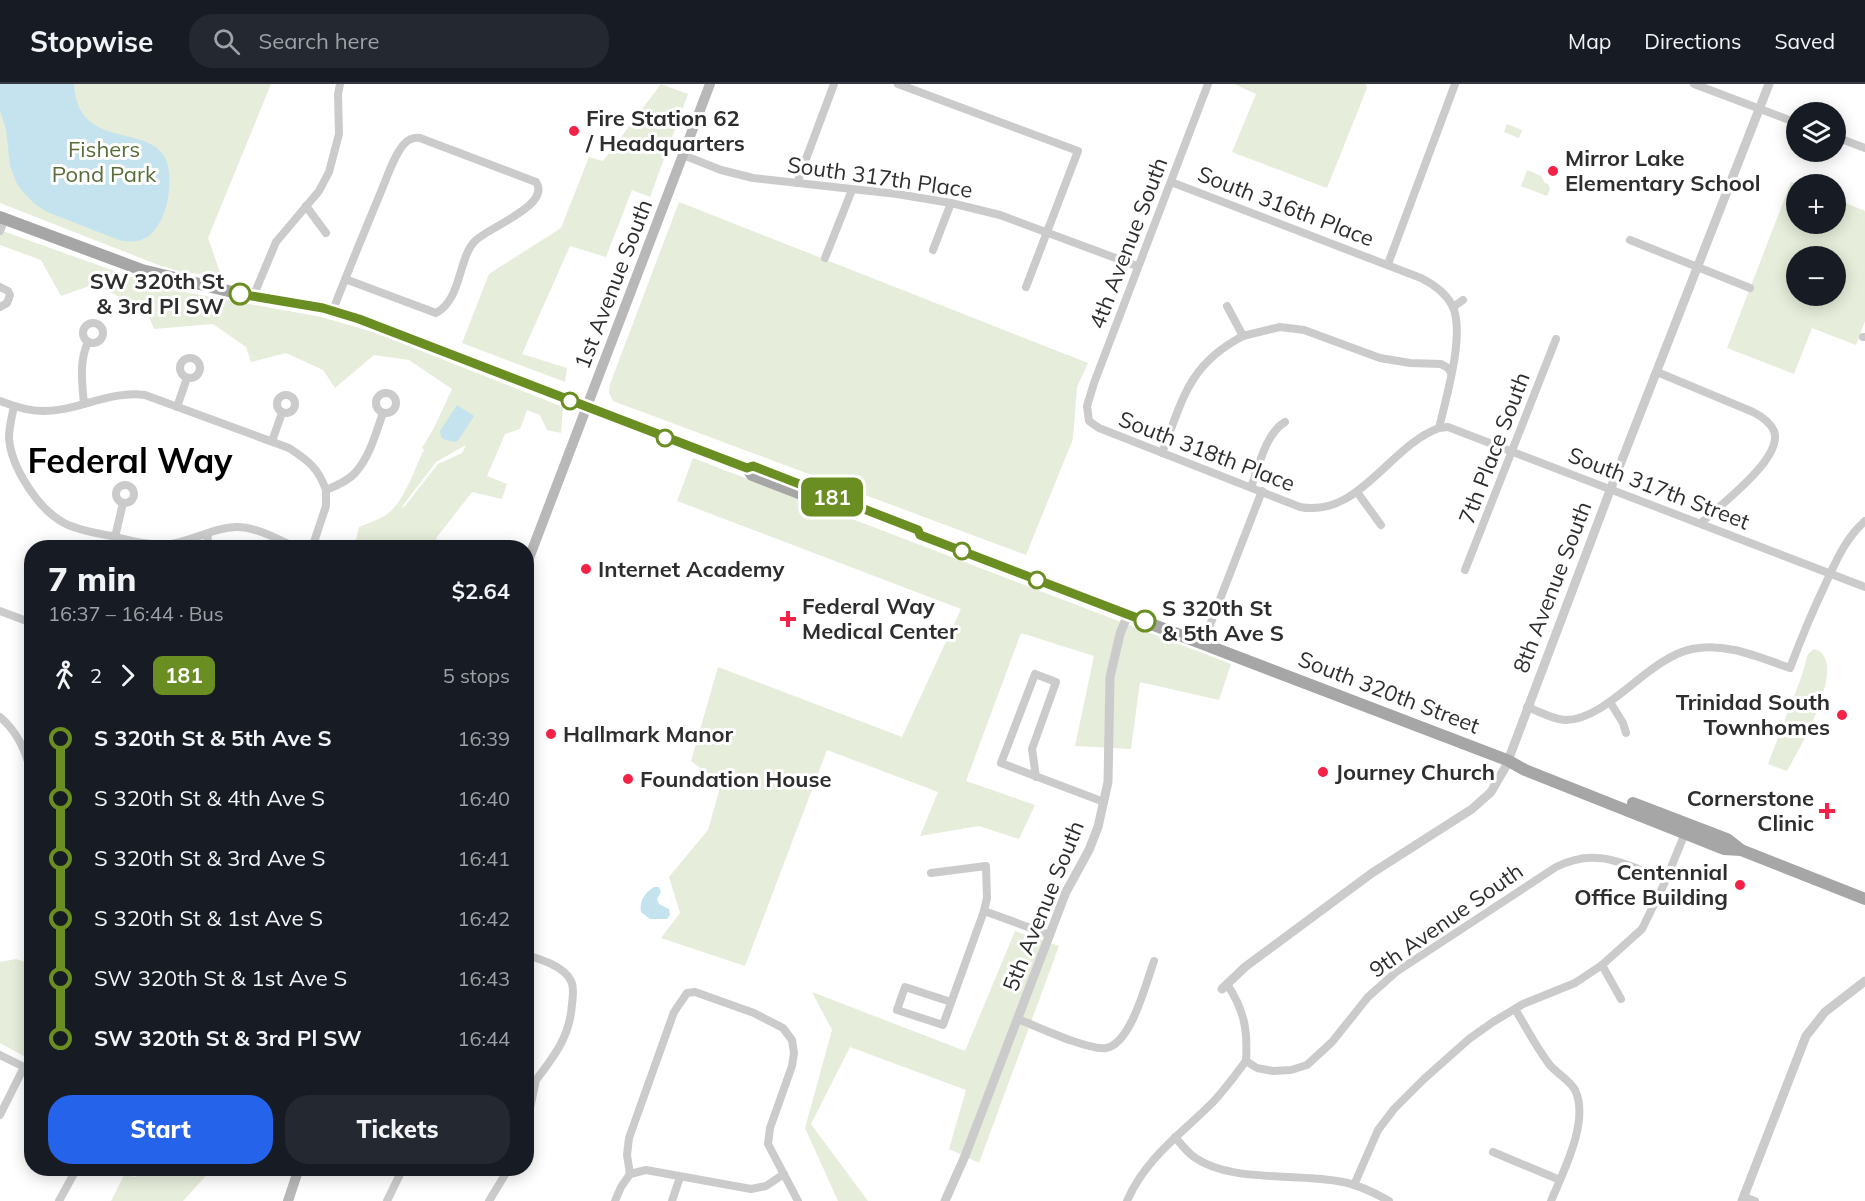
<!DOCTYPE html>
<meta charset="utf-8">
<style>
:root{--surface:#171b24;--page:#242831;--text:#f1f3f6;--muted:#9ea1a6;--line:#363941;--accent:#2563eb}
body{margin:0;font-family:Mulish,sans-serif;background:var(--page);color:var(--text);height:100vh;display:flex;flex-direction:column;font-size:22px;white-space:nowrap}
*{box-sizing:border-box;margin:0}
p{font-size:20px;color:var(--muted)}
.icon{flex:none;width:33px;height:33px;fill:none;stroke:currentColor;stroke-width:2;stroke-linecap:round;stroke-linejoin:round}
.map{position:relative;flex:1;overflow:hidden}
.panel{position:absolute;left:24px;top:456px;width:510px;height:636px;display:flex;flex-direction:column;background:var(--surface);border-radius:24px;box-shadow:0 3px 15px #0003}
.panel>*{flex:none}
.badge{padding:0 12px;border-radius:9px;font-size:21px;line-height:39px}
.controls{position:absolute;left:1786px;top:18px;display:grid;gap:12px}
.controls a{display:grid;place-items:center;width:60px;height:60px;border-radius:50%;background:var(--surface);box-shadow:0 3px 15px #0003;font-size:30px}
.map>.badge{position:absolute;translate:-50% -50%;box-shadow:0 0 0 3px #fff}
.legs{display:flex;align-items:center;gap:9px;height:66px;padding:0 24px;font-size:20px}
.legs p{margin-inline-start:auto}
.overview{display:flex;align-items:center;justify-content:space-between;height:102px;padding:0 24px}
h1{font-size:33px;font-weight:800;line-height:45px}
.cta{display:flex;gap:12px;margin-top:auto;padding:12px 24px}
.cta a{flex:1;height:69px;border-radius:24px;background:var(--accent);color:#fff;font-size:24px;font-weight:800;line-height:69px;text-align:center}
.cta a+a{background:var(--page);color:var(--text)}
ul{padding:0 24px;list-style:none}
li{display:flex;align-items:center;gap:21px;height:60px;font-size:22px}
li i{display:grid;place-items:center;width:9px;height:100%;margin:0 8px;background:currentColor}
li i::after{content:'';width:15px;height:15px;margin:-8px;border:4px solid;border-radius:50%;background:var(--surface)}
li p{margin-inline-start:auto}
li:first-child i{background:linear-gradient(#0000 50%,currentColor 0)}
li:last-child i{background:linear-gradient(currentColor 50%,#0000 0)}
header{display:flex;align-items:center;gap:36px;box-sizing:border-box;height:84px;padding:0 30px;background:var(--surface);border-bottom:2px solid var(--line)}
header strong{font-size:28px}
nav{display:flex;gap:33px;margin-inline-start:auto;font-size:21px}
.search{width:420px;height:54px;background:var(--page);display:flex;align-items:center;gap:15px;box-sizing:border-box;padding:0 21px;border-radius:24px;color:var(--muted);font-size:22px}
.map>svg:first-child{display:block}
.green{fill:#e6edda;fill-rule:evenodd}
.water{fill:#c5e3ef}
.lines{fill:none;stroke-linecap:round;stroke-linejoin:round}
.minor{stroke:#cbcbcb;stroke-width:8}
.tertiary{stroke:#cbcbcb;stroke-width:9}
.secondary{stroke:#b8b8b8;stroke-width:10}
.primary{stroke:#a6a6a6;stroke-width:12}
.line-1-casing{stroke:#fff;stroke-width:14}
.line-1{stroke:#6b8e23;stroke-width:9}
.poi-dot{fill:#f52147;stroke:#fff;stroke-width:2}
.stop-1-dot{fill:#fff;stroke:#6b8e23;stroke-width:3}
.labels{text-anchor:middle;stroke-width:6;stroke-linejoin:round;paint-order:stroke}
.poi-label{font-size:22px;font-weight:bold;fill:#2e2e2e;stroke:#fff;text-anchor:start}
.park-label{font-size:22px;fill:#576e38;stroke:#fff}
.street-label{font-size:22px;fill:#2e2e2e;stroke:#fff}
.stop-label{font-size:22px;font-weight:bold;fill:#2e2e2e;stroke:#fff;text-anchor:end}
.town-label{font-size:34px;font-weight:bold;fill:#000;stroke:#fff}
</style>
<header>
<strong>Stopwise</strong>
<div class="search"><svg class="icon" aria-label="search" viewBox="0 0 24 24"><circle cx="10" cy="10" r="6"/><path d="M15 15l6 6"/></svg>Search here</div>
<nav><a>Map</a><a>Directions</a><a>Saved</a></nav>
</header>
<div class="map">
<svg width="1865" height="1117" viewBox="0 0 1865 1117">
<rect width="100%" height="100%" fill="#fff"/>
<g class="green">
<path d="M0 0H271L208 154 221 191 184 189 156 180 0 119Z"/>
<path d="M661 0 688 10 650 113 632 106 606 173 570 162 522 270 567 284 565 298 462 259 489 190 561 144 589 73 603 77Z"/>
<path d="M1234 0H1366L1367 4 1327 104 1232 68 1256 10Z"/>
<path d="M1507 40 1522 46 1519 54 1504 48Z"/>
<path d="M1527 86 1541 92 1545 99 1548 100 1550 105 1547 112 1521 102Z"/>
<path d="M1791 98 1797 100V140H1836V115L1865 127V237L1856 261 1812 244 1794 290 1727 264ZM1797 172H1836V212H1797Z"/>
<path d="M679 118 1088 279 1077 303 1073 355 1026 471 613 317 609 309 610 300Z"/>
<path d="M0 146 162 204 321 233 373 248 563 323 561 349 547 346 540 331 527 326 520 345 505 350 487 392 507 400 502 415 472 408 437 453 433 463H354L359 443C368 439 378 436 386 431 405 418 414 385 424 366L422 364 434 344 452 305 409 276 374 271 335 304 323 286 286 269 251 278 246 263 213 240 154 245 147 228 95 200 61 212 41 176 0 161ZM466 361 462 369 438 380 405 422 401 424 436 378Z"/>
<path d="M693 374 1231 580 1219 616 1140 598 1131 665 1075 662 1094 572 1021 549 966 697 1035 721 1019 755 979 742 920 752 938 708 827 666 745 882 661 854 680 829 669 793 708 746 721 700 691 677 718 583 902 653 961 525 677 417Z"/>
<path d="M1814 565C1852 575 1797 669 1787 687L1768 680 1801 594 1808 570Z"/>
<path d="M1015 847 1059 862 979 1079 949 1065 966 1006 850 963 811 1040 868 1117H838L805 1044 832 946 812 908 965 967Z"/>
<path d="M16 875 31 880V976L0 959V878Z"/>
<path d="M141 1085V1084L212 1085 183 1117H111L124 1091 136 1093Z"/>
</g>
<g class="water">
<path d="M0 0H74C78 81 178 23 169 105 168 120 163 137 153 148 144 158 132 159 119 156L47 128 35 120 23 108 17 100 10 82 6 45 0 27Z"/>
<path d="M457 321 474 332 459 355 456 358 445 356 441 353 440 347Z"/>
<path d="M654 803H659L661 808 657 815 659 820 669 825 670 831 667 835H650L641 828C639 816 645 809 654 803Z"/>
</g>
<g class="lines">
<g class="minor">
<path d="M898 0 1078 67 1026 203"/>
<path d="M1694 0 1797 39"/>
<path d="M1836 53 1865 64"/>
<path d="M683 71 721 86 753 94 897 110 951 119 1000 131 1137 182"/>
<path d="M1171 98 1421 194C1433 200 1445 208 1452 221 1466 248 1446 314 1439 344 1389 362 1359 434 1300 423L1099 344 1089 337 1087 322 1094 299 1208 0"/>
<path d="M797 99 834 0"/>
<path d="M306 122 326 149"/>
<path d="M0 147 5 135"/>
<path d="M1630 156 1750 204"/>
<path d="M933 166 951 119"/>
<path d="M825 174 852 106"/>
<path d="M1388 180 1455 0"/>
<path d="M0 203 8 207 10 211 7 219 0 223"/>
<path d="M253 213 276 158 319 107 329 88 339 50 338 10 340 0"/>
<path d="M1227 222 1243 252 1280 243 1304 246 1380 274 1410 279 1441 280 1448 284 1451 289"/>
<path d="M1453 223 1463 216"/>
<path d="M333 226C348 187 364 149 380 110 387 94 393 73 404 60 409 55 414 53 420 54L536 98C552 121 487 144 475 157 458 174 462 215 436 229L345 195"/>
<circle cx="93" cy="249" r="10"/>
<path d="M1863 253H1865"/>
<circle cx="190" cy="284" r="10"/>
<path d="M1657 288 1753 328C1761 332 1770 338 1774 347 1784 374 1719 422 1701 439"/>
<circle cx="386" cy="319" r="10"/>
<circle cx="286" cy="320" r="9"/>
<path d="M0 317C13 322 27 327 42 327 77 328 109 306 145 311L289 364C309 377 318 384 326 406"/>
<path d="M84 320C82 299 79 277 88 258"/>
<path d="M14 322C12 332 9 343 9 354 11 383 38 425 64 439 79 447 97 449 112 452 131 457 151 462 171 460 193 457 214 443 237 443 257 443 279 456 297 464"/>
<path d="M177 323 187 294"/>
<path d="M1439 344 1448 343 1865 503"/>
<path d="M272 357 282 329"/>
<path d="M1162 369C1183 315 1188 281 1243 252"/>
<circle cx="125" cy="410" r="9"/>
<path d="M1251 403C1259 383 1265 350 1285 338"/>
<path d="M1357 408 1381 441"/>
<path d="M115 453 123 419"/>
<path d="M207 464 208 449"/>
<path d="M312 464 326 422V406C336 402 348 397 355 389 370 373 376 348 383 329"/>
<path d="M1465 486 1556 255"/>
<path d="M0 527 32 539"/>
<path d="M1203 559 1262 407"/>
<path d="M1610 618 1623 639 1626 649"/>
<path d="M1527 623C1539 627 1553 636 1566 636 1607 636 1648 574 1692 565 1726 558 1758 573 1790 584 1801 555 1812 528 1825 501 1836 477 1845 455 1865 437"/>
<path d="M0 633C18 648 26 668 32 691"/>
<path d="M1036 693 1032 665 1056 598 1035 590 1001 679 1104 718"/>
<path d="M931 789 986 782 987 814 984 827C970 865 957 903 943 941L897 926 905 903 951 918"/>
<path d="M984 827 1050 851"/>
<path d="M526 871C540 875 564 882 571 897 574 903 573 913 572 920 570 952 555 971 536 996L526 1043"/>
<path d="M1602 881 1621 915"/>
<path d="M1515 925C1526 943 1536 963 1549 980 1557 990 1569 995 1575 1006 1590 1037 1563 1088 1551 1117"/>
<path d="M1018 935C1036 942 1089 967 1106 964 1131 960 1146 899 1154 877"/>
<path d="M0 971 32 987"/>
<path d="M1246 977 1257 984 1273 987 1291 986 1307 981 1332 958 1368 913 1396 888 1556 783C1598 762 1625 781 1666 796"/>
<path d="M0 1031 24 983"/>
<path d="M1175 1053C1181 1060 1186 1067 1194 1073 1232 1100 1298 1088 1343 1098 1359 1101 1375 1109 1389 1117"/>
<path d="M1493 1068 1560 1096"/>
<path d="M630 1090 646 1086 751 1105 766 1102 784 1090"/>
<path d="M1354 1101 1378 1046 1394 1025 1424 995 1469 955 1493 938 1523 920 1575 899 1602 881 1642 845 1666 796 1685 749"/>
<path d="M1744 1113 1755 1117"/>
<path d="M59 1117 77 1084"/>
<path d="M387 1117 403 1084"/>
<path d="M489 1117 509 1084"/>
<path d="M615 1117 621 1103 630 1090 627 1071 629 1054 674 928 687 909 695 908 754 929 783 944 792 956 794 969 792 982 770 1044 768 1060 798 1117"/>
<path d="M672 1117 680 1093"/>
<path d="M1127 1117C1145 1075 1180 1051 1211 1020 1224 1007 1235 991 1246 977 1248 945 1244 926 1227 900"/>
</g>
<g class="tertiary">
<path d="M1222 905 1245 883 1372 789 1472 725 1491 708 1506 682 1611 404 1769 0"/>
<path d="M945 1117 965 1072 1066 808 1089 766 1098 743 1108 698 1110 593 1120 550 1128 530"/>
<path d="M1742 1117 1806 952 1825 928 1865 897"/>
</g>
<g class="secondary">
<path d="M526 482 710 0"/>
<path d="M288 1117 299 1084"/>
</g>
<g class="primary">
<path d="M0 133 142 186 253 213 279 216 333 226 359 235 747 384 753 382 918 446 920 451 973 472 1507 676 1525 686 1724 765 1741 766 1865 815"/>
<path d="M747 384 752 391 827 420"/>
<path d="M1633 719 1727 755 1741 766"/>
</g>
</g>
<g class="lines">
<g class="line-1-casing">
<path id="line-1" d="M240 210 323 224 359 235 697 365 747 384 753 382 918 446 920 451 1145 537"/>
</g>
<use href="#line-1" class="line-1"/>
</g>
<g class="poi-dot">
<circle cx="574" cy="47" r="6"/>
<circle cx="1553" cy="87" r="6"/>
<circle cx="586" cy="485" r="6"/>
<path d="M785 526h6v6h6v6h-6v6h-6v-6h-6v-6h6z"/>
<circle cx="1842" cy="631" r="6"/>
<circle cx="551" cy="650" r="6"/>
<circle cx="1323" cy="688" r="6"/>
<circle cx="628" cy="695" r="6"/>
<path d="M1824 718h6v6h6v6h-6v6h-6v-6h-6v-6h6z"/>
<circle cx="1740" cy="801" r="6"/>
</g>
<g class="stop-1-dot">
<circle cx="240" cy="210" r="10"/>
<circle cx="570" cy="317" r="8"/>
<circle cx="665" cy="354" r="8"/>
<circle cx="962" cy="467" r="8"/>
<circle cx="1037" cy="496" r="8"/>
<circle cx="1145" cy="537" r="10"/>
</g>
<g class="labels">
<g class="poi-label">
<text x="586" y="42">Fire Station 62<tspan x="586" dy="25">/ Headquarters</tspan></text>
<text x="1565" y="82">Mirror Lake<tspan x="1565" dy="25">Elementary School</tspan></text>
<text x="598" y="493">Internet Academy</text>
<text x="802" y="530">Federal Way<tspan x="802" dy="25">Medical Center</tspan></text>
<text x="1830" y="626" text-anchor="end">Trinidad South<tspan x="1830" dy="25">Townhomes</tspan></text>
<text x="563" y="658">Hallmark Manor</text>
<text x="1335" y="696">Journey Church</text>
<text x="640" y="703">Foundation House</text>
<text x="1814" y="722" text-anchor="end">Cornerstone<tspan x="1814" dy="25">Clinic</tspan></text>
<text x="1728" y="796" text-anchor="end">Centennial<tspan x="1728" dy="25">Office Building</tspan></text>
</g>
<g class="park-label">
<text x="104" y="73">Fishers<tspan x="104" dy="25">Pond Park</tspan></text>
</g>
<g class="street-label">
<text transform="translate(880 93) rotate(8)" y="8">South 317th Place</text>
<text transform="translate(1286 122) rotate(21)" y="8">South 316th Place</text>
<text transform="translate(1128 159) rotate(-69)" y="8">4th Avenue South</text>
<text transform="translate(613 200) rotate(-69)" y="8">1st Avenue South</text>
<text transform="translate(1494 364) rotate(-69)" y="8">7th Place South</text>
<text transform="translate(1207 367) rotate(21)" y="8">South 318th Place</text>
<text transform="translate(1659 404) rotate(21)" y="8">South 317th Street</text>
<text transform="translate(1552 503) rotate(-69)" y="8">8th Avenue South</text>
<text transform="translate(1389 608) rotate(21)" y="8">South 320th Street</text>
<text transform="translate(1043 822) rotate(-68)" y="8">5th Avenue South</text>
<text transform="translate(1446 836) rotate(-35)" y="8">9th Avenue South</text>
</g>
<g class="stop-label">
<text x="224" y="205">SW 320th St<tspan x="224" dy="25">&amp; 3rd Pl SW</tspan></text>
<text x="1162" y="532" text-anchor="start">S 320th St<tspan x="1162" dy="25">&amp; 5th Ave S</tspan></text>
</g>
<g class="town-label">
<text x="130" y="389">Federal Way</text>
</g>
</g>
</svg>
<div class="controls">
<a><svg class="icon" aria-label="layers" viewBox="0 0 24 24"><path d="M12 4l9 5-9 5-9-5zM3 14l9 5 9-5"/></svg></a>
<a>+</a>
<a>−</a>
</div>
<b class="badge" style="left:832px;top:413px;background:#6b8e23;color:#fff">181</b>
<section class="panel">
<div class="overview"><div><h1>7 min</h1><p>16:37 – 16:44 · Bus</p></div><b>$2.64</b></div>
<div class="legs"><svg class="icon" aria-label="walk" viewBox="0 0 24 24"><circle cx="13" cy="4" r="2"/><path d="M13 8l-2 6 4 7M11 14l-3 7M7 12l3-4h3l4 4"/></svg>2<svg class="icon" aria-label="forward" viewBox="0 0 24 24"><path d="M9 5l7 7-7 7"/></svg><b class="badge" style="background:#6b8e23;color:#fff">181</b><p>5 stops</p></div>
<ul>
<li><i style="color:#6b8e23"></i><b>S 320th St &amp; 5th Ave S</b><p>16:39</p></li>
<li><i style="color:#6b8e23"></i><span>S 320th St &amp; 4th Ave S</span><p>16:40</p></li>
<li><i style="color:#6b8e23"></i><span>S 320th St &amp; 3rd Ave S</span><p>16:41</p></li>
<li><i style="color:#6b8e23"></i><span>S 320th St &amp; 1st Ave S</span><p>16:42</p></li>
<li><i style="color:#6b8e23"></i><span>SW 320th St &amp; 1st Ave S</span><p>16:43</p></li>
<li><i style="color:#6b8e23"></i><b>SW 320th St &amp; 3rd Pl SW</b><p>16:44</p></li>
</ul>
<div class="cta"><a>Start</a><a>Tickets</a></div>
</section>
</div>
